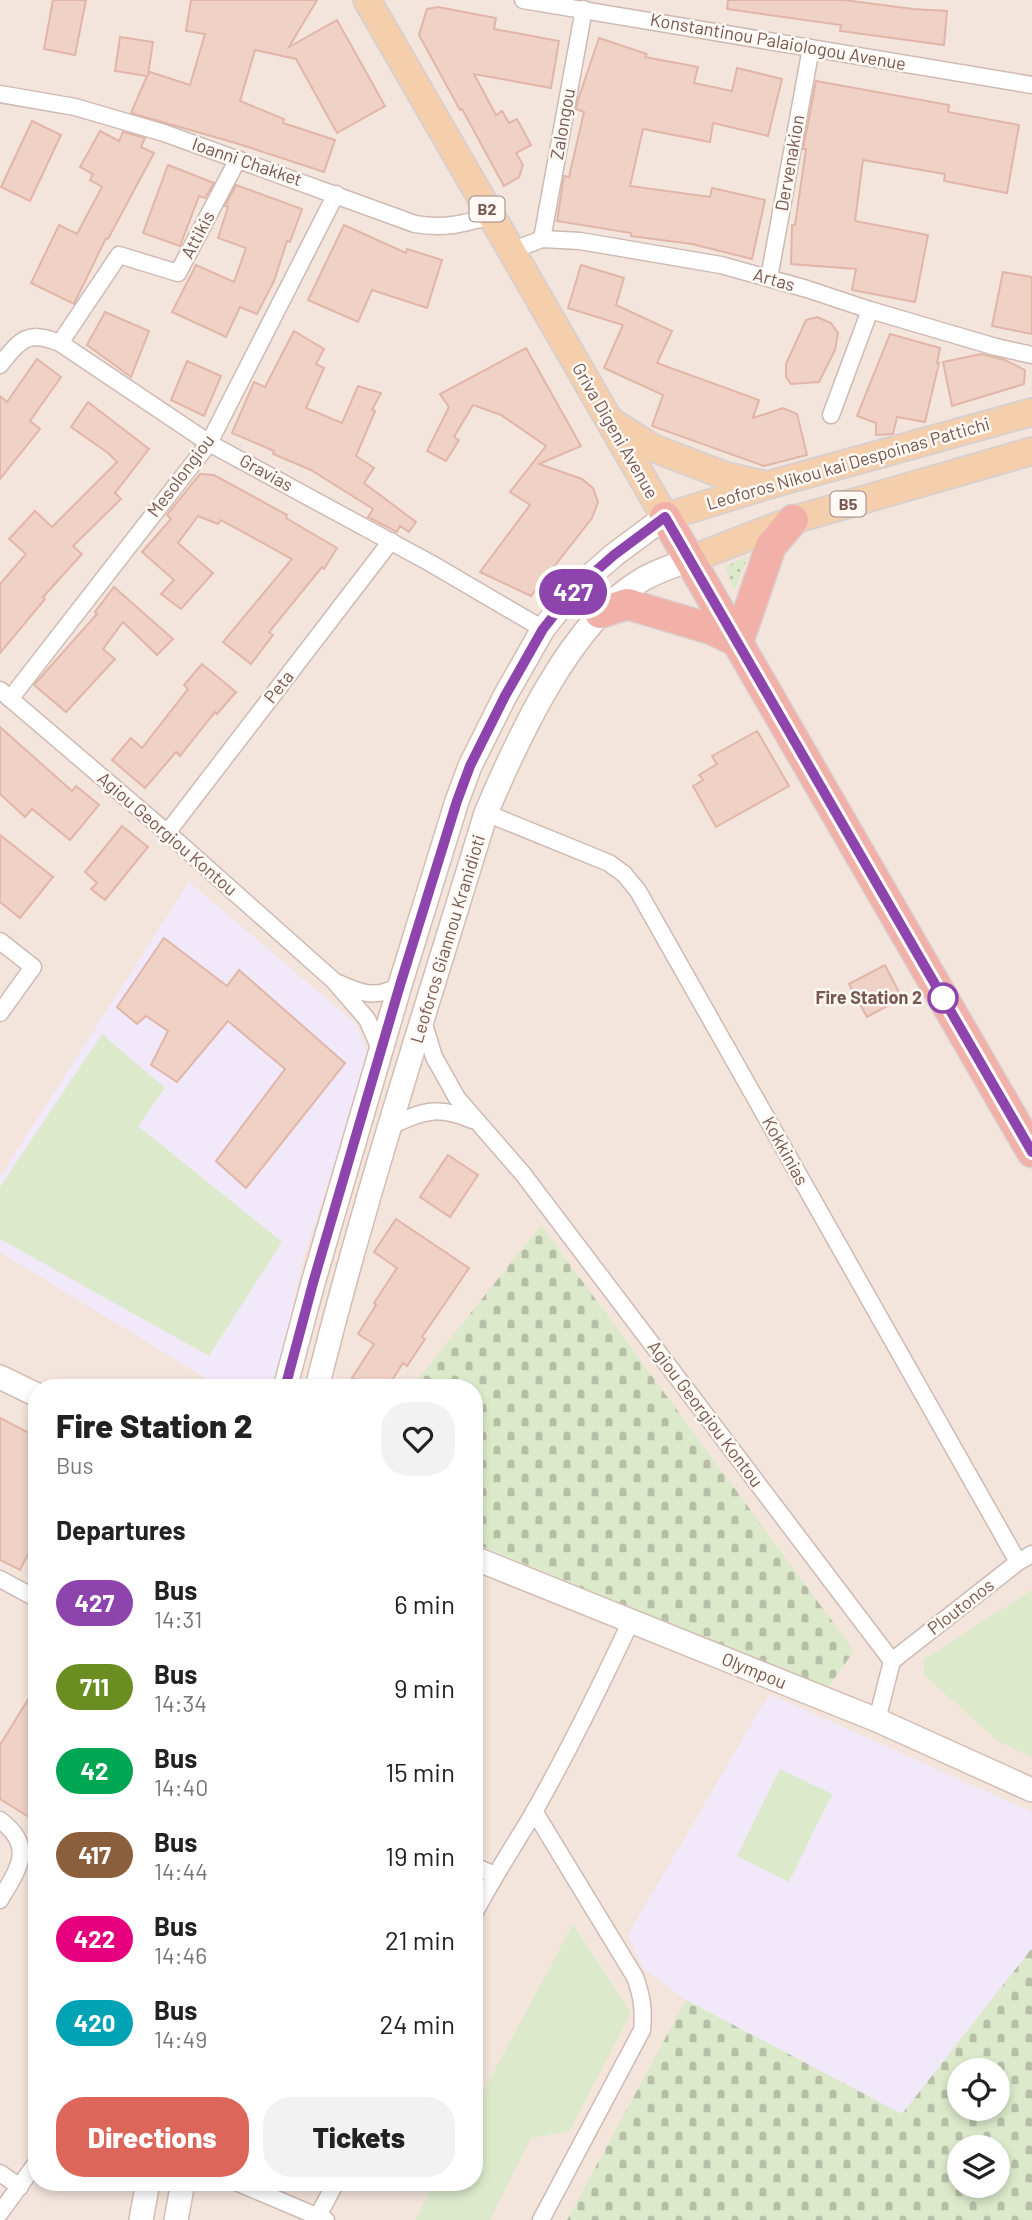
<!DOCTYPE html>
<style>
:root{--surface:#fff;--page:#f2f2f2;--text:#222;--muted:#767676;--accent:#dd665b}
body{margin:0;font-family:Barlow,sans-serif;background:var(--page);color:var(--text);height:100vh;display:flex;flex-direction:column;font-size:26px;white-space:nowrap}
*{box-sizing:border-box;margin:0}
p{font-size:23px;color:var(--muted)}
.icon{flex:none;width:38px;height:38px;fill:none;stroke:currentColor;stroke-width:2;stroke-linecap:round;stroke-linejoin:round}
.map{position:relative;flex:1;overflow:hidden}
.drawer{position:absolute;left:28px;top:1379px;width:455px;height:812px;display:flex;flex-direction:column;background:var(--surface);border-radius:28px;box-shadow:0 4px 10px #0003}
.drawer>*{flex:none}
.badge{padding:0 14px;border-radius:23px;font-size:24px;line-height:46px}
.buttons{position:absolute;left:947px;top:2058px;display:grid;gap:14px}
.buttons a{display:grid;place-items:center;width:63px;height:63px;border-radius:50%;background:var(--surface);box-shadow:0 4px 10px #0003;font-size:35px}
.map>.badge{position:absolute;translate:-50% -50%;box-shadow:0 0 0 4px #fff}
h2{padding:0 28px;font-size:26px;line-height:63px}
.round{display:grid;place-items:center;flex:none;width:74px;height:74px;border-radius:28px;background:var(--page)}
.overview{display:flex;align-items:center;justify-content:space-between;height:119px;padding:0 28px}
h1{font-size:33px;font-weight:800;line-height:52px}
.cta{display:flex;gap:14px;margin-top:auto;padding:14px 28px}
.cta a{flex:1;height:80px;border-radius:28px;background:var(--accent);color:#fff;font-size:28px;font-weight:800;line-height:80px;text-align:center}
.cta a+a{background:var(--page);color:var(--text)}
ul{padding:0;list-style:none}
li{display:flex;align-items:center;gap:21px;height:84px;padding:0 28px}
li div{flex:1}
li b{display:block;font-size:26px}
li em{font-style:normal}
li .badge{min-width:77px;font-weight:700;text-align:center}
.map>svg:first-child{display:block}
.residential{fill:#f3e5dc;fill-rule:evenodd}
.education{fill:#f1e9f9}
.grass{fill:url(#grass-dots)}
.cemetery{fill:url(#cemetery-stones);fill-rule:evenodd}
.park{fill:#dceacb}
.building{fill:#f0d1c6;stroke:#e1b5a8;stroke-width:2}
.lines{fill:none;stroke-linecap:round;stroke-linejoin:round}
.street-casing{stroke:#cebab2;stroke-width:19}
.secondary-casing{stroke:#d3bdb2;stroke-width:26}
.primary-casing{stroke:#d9d0ce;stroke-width:30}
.highway-casing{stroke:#d9d0ce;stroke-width:33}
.street{stroke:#fff;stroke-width:16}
.secondary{stroke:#fff;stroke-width:23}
.primary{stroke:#f5cfab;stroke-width:26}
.highway{stroke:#f1b1a9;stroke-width:30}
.line-casing{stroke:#fff;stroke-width:16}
.line{stroke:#8e44ad;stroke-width:10}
.stop-dot{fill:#fff;stroke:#8e44ad;stroke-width:3.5}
.labels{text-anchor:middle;stroke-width:5;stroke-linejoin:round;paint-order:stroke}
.shield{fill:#fef9f4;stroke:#a08881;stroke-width:2}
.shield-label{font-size:16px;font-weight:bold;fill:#775850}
.street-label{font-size:18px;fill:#775850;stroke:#fef9f4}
.stop-label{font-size:18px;font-weight:bold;fill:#775850;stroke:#fef9f4;text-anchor:end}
</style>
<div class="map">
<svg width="1032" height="2220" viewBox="0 0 1032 2220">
<defs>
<pattern id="grass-dots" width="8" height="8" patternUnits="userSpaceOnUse" patternTransform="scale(1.75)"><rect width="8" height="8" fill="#dceacb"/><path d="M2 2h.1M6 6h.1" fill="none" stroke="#b7c0a7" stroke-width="1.8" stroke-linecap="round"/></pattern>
<pattern id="cemetery-stones" width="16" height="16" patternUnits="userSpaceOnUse" patternTransform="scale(1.75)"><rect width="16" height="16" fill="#dceacb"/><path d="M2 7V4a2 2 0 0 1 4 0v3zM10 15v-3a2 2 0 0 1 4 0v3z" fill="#b7c0a7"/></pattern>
</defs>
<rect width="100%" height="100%" fill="#fcf4ed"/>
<path class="residential" d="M0 0H1032V2220H0ZM37 1388H474V2182H37ZM959 2070H998V2109H959ZM959 2147H998V2186H959Z"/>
<g class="education">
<path d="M189 882 356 1024 369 1057 303 1260 275 1388H222L0 1252V1177Z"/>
<path d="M769 1694 1032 1812V1948L902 2114 686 2000 643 1968 628 1935Z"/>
</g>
<path class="grass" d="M748 556 734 591 725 567Z"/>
<g class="cemetery">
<path d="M541 1225 854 1651 827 1689 474 1543V1388H411Z"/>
<path d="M1032 1948V2220H567L686 2000 902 2114ZM959 2070H998V2109H959ZM959 2147H998V2186H959Z"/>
</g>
<g class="park">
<path d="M102 1034 165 1088 138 1126 282 1242 209 1356 0 1239V1187Z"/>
<path d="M1032 1590V1757L999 1742 924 1675V1659Z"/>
<path d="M780 1769 832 1794 789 1882 737 1856Z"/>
<path d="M573 1924 631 2013 569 2132 531 2138 490 2220H415L435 2182H474V2109Z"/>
</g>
<g class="building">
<path d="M53 0H86L75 55 44 49Z"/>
<path d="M191 0H317L289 47 337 20 385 106 337 133 296 59 255 50 240 101 284 119 283 123 335 140 324 172 239 144 131 113 147 76 115 71 120 37 153 42 148 75 150 72 190 85 205 34 186 31Z"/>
<path d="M728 0H844L913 9 947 11 944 45 840 31 841 25 727 9Z"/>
<path d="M438 7 496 18 494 29 559 41 551 88 474 74 496 115 502 111 509 123 517 119 531 145 516 153 523 165 519 177 504 186 462 109 460 110 419 35 427 9Z"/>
<path d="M599 38 647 54 645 57 698 67 694 83 732 91 737 68 782 79 768 136 713 123 710 142 643 129 630 186 710 197 712 188 765 200 752 259 692 244 631 236V233L557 221 564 176 569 177 584 112 576 109 579 97Z"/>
<path d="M816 81 949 105 948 112 1019 125 1007 193 944 181 945 174 863 160 855 221 928 235 915 302 852 290 856 269 791 264 792 225H795L806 149H803Z"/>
<path d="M32 121 61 135 30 201 1 187Z"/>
<path d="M100 131 119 141 123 132 145 138 141 147 154 153 108 239 106 238 74 304 31 283 59 225 77 234 102 187 90 180 93 174 80 167Z"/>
<path d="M168 165 214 183 205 198 199 196 180 246 143 233Z"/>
<path d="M236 185 302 209 290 242 287 241 274 281 257 314 240 307 226 337 172 312 196 265 234 282 246 248 218 238 228 207 225 206Z"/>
<path d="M344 225 406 253 407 249 442 260 427 308 372 290 358 322 308 300Z"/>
<path d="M581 265 624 278 616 305 672 331 657 363 759 400 753 418 783 408 797 414 807 455 764 466 652 426 663 395 604 368 623 325 568 308Z"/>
<path d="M1003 272 1032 277V334L992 326Z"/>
<path d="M105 312 149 331 131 377 87 345Z"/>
<path d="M817 317 831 323 838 333 835 350 819 382 791 384 786 377V364L806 320Z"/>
<path d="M294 331 324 349 316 364 324 368 306 408 342 423 358 386 381 393 372 410 375 411 356 456 374 468 364 483 416 522 409 532 400 526 397 532 370 518 368 517 373 509 311 470 273 454 274 451 232 433 254 382 265 387Z"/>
<path d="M890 334 940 348 937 363H939L925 422 897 417 893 434 876 435V423L857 416Z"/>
<path d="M526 348 581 446 539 464 582 479 593 488 598 502 592 518 531 596 480 572 530 505 510 492 546 446 501 415 473 405 454 437 459 440 446 461 427 451 449 407 440 394Z"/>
<path d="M981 354 1005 360 1025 370 1024 384 952 406 943 362Z"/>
<path d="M37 359 61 377 30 421 40 429 0 479V396L7 402Z"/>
<path d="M187 361 221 376 204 416 171 400Z"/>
<path d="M88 402 149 449 115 493 121 499 73 546 82 554 43 597 45 599 0 653V584L26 554 9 539 35 511 52 527 117 462 108 453 71 427Z"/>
<path d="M200 474 214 475 287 515 286 518 337 548 324 569 322 567 269 632 273 635 251 664 223 642 292 559 221 520 218 524 198 516 178 543 213 573 181 609 161 594 174 580 142 552 171 519 167 515Z"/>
<path d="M114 587 173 639 157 655 123 622 103 649 115 659 66 712 34 685 97 614 95 612Z"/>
<path d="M202 664 236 692 217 714 215 712 180 756 176 752 145 788 112 760 131 738 142 748 188 689 184 685Z"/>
<path d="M0 727 72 791 76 786 99 805 70 840 32 809 25 817 0 794Z"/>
<path d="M757 731 789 786 716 827 693 786 703 780 699 775 717 764 712 756Z"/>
<path d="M122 826 148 847 105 900 91 889 97 883 85 872Z"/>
<path d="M0 835 53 877 20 918 0 902Z"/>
<path d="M164 938 227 986 239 970 345 1063 246 1188 216 1161 285 1069 228 1021 177 1082 151 1065 168 1031 146 1016 137 1024 117 1007Z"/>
<path d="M885 965 902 998 867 1017 849 984Z"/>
<path d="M448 1155 478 1175 450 1217 420 1197Z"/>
<path d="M396 1219 469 1268 422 1337 425 1339 407 1366 403 1363 387 1388H367L352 1378 374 1344 358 1334 376 1305 374 1303 397 1268 374 1252Z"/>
<path d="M0 1418 37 1437V1536L20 1570 0 1560Z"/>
<path d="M37 1685V1822L0 1799V1745Z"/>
</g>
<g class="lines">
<g class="street-casing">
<g id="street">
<path d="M523 0 1032 85"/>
<path d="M0 94 75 107 164 133 415 224C445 229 462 224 491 216"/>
<path d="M542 239 584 9"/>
<path d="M511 251 542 239 580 241 721 265 807 289 870 310 996 347 1032 355"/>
<path d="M769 278 811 48"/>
<path d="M60 343 119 255 178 273 238 159"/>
<path d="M0 365C21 339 27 330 60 343L209 443 432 564 543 629"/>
<path d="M831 415 870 310"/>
<path d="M0 690 178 842 333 980 367 1019 381 1051"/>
<path d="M10 699 209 443 336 194"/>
<path d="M486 813 609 863 624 874 638 891 1018 1562"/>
<path d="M167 833 391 541"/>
<path d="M0 941 33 967 0 1013"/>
<path d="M338 983C362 994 377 999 400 985"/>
<path d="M423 1021 434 1057 457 1098 523 1174 892 1661 877 1720"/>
<path d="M390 1126C424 1111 437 1105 472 1120"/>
<path d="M0 1579 37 1599"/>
<path d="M892 1661 1018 1562 1032 1554"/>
<path d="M534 1811 635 1977C642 1996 644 2010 642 2030L541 2220"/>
<path d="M0 1820C36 1847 18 1869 0 1900"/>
<path d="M474 1866 495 1875"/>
<path d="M474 1914C492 1879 514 1846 534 1812 569 1750 601 1685 631 1621"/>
<path d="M0 2173 20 2187"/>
<path d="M236 2182 326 2220"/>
<path d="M0 2213 37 2162"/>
<path d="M318 2216 336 2182"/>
</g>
</g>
<g class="secondary-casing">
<g id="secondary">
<path d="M0 1377 37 1395"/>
<path d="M285 1388 313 1283 400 985 457 801 470 766 505 696 543 629 574 590 614 555 665 517"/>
<path d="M317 1388C365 1194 428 1004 486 813 517 740 570 623 640 581 654 572 673 566 689 560"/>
<path d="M474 1558 877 1720 1032 1790"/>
<path d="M141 2220 148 2182"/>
<path d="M176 2220 183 2182"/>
</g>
</g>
<g class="primary-casing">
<g id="primary">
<path d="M367 0 665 517 768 485 1032 412"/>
<path d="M612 422 653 448 726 476 766 485"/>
<path d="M689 560 793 520 1032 451"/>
</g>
</g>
<g class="highway-casing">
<g id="highway">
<path d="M665 517 1032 1152"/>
<path d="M600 613 627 604 711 629 738 642"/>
<path d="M738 642 771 546 793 520"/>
</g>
</g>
<use href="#street" class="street"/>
<use href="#secondary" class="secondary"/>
<use href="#primary" class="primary"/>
<use href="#highway" class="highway"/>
</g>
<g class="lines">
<g class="line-casing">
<path id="line" d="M285 1388 313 1283 400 985 457 801 470 766 505 696 543 629 574 590 614 555 665 517 1032 1152"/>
</g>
<use href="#line" class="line"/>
</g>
<circle class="stop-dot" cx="943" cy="998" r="14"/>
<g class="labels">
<g class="shield">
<rect x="469.5" y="196.5" width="35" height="25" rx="5"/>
<rect x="830.5" y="491.5" width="35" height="25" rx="5"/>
</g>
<g class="shield-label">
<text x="487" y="215">B2</text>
<text x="848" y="510">B5</text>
</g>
<g class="street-label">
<text transform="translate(778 42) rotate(10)" y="6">Konstantinou Palaiologou Avenue</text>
<text transform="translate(563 124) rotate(-80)" y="6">Zalongou</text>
<text transform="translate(247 162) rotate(19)" y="6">Ioanni Chakket</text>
<text transform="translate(790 163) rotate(-80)" y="6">Dervenakion</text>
<text transform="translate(198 235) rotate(-62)" y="6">Attikis</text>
<text transform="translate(774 280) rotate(16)" y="6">Artas</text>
<text transform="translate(615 431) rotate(60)" y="6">Griva Digeni Avenue</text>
<text transform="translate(848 464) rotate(-16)" y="6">Leoforos Nikou kai Despoinas Pattichi</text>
<text transform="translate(266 473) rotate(29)" y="6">Gravias</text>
<text transform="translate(181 476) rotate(-53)" y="6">Mesolongiou</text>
<text transform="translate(279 687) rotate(-52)" y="6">Peta</text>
<text transform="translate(167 834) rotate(41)" y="6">Agiou Georgiou Kontou</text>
<text transform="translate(448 939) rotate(-73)" y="6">Leoforos Giannou Kranidioti</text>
<text transform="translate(785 1151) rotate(61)" y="6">Kokkinias</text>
<text transform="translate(705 1414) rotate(53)" y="6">Agiou Georgiou Kontou</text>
<text transform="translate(961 1607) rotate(-38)" y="6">Ploutonos</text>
<text transform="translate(754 1671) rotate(22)" y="6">Olympou</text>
</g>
<g class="stop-label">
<text x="922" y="1004">Fire Station 2</text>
</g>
</g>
</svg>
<div class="buttons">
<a><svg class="icon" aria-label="locate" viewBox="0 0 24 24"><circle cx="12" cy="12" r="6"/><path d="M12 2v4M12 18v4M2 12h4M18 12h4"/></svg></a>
<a><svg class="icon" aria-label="layers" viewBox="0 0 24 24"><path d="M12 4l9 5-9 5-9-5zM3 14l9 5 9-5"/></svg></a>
</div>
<b class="badge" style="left:573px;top:592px;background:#8e44ad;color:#fff">427</b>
<section class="drawer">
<div class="overview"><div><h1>Fire Station 2</h1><p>Bus</p></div><a class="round"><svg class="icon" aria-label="heart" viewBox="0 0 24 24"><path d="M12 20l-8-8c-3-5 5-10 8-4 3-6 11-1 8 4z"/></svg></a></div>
<h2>Departures</h2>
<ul>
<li><span class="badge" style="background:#8e44ad;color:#fff">427</span><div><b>Bus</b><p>14:31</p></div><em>6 min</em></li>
<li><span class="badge" style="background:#6b8e23;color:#fff">711</span><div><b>Bus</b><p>14:34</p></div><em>9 min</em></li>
<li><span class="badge" style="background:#00a651;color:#fff">42</span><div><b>Bus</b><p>14:40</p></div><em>15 min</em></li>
<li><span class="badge" style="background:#8b5e3c;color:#fff">417</span><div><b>Bus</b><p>14:44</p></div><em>19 min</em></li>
<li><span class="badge" style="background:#e6007e;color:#fff">422</span><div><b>Bus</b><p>14:46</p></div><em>21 min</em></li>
<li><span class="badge" style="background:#00a3b4;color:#fff">420</span><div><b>Bus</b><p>14:49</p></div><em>24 min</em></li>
</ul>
<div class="cta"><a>Directions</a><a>Tickets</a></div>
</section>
</div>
